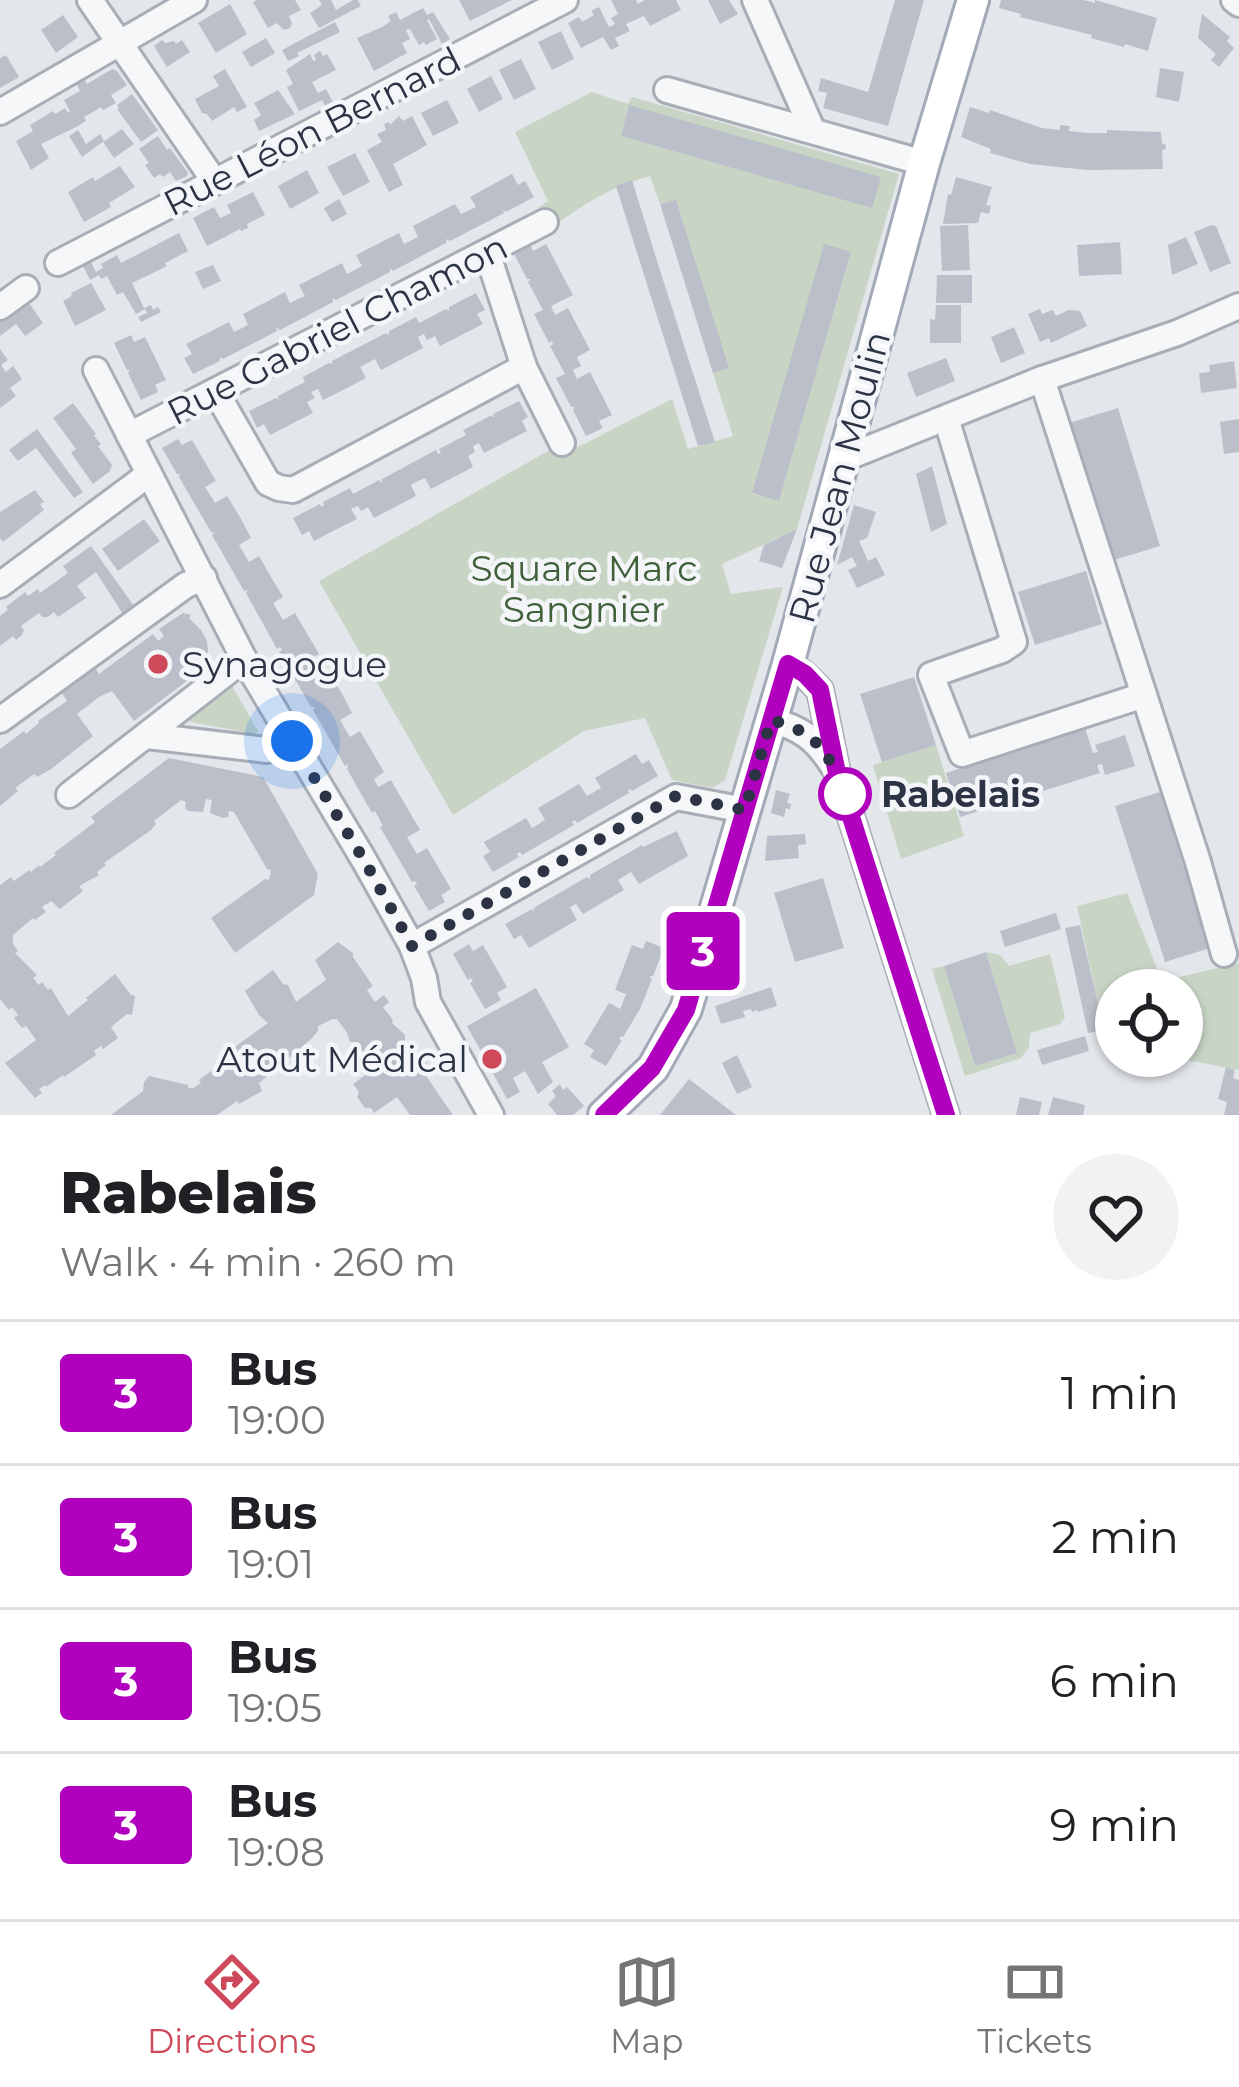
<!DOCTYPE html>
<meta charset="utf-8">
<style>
:root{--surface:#fff;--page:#f2f2f2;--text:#202124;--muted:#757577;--line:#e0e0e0;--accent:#ce4a5b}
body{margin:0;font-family:Montserrat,sans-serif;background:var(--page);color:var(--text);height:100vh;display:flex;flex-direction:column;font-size:45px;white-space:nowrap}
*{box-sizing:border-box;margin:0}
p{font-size:39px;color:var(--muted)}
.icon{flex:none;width:66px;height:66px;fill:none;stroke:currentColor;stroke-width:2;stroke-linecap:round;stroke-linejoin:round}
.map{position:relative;height:1115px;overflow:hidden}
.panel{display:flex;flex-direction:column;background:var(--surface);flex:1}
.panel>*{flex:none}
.badge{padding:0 24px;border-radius:9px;font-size:42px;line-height:78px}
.tools{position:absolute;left:1095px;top:969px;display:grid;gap:24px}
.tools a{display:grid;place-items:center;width:108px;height:108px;border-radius:50%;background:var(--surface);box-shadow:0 3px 9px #0004;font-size:60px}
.you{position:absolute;width:60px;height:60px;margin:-30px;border:9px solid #fff;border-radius:50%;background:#1a73e8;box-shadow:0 0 0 18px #1a73e833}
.map>.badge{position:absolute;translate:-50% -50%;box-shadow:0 0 0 6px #fff}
.round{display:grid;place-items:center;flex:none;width:126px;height:126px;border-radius:63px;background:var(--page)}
.summary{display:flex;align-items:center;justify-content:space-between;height:204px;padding:0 60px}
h1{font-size:57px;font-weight:800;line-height:90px}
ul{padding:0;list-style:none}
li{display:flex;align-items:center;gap:36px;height:144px;padding:0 60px;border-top:3px solid var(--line)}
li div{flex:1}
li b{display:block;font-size:45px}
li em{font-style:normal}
li .badge{min-width:132px;font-weight:700;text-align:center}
.menu{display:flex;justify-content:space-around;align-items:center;height:168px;border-top:3px solid var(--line);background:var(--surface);font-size:33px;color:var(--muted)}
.menu a{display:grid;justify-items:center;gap:6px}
.menu .on{color:var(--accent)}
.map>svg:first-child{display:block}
.green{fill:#c8d5c5;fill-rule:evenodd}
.building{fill:#bbbfc9}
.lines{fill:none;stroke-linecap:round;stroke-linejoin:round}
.minor-casing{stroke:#a8adb6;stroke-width:30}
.major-casing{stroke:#a3aab7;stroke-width:36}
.minor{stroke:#f6f7f9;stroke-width:24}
.major{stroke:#fff;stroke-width:30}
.line-casing{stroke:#fff;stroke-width:27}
.line{stroke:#b100bd;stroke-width:18}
.walk{stroke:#2b3344;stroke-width:12;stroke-dasharray:0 21.6}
.poi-dot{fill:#ce4a5b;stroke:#f3f5f8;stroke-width:4.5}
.stop-dot{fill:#fff;stroke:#b100bd;stroke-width:6}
.labels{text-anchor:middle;stroke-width:9;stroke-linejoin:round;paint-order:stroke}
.street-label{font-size:36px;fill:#2b3344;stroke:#f3f5f8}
.park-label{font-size:36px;fill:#3f6038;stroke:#f3f5f8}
.poi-label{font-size:36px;fill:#2b3344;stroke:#f3f5f8;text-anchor:start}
.stop-label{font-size:36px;font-weight:bold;fill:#2b3344;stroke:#f3f5f8;text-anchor:start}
</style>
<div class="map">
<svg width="1239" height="1115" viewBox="0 0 1239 1115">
<rect width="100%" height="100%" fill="#e3e6eb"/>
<g class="green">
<path d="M592 92 628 104 632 97 899 174 797 529 722 564 731 594 783 587 725 780 712 788 672 780 645 718 584 731 453 815 319 581 562 443 578 447 672 399 688 449 733 436 713 373 728 368 676 200 660 204 650 176C608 188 586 203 551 228L539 207 548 201 515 132ZM629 106 880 177 872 207 621 136ZM851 253 779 500 753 494V493Z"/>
<path d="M228 679 258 731 255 734 191 722 187 714Z"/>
<path d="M936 745 964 836 901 859 873 765Z"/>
<path d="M1127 893 1162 981 1239 963V1070L1166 1056H1182V990H1116V1047L1107 1045 1077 906Z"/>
<path d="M986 952 1000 955 1009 966 1050 954 1065 1017 1060 1024 1030 1033 1029 1047 1021 1058 965 1076 932 969 944 966 975 1066 1017 1053Z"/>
</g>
<g class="building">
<path d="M257 0H295L301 10 289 16 292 23 290 28 284 30 277 23 268 28 253 2Z"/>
<path d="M319 0H331L336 10 353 0H358L361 6 319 28 310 13 322 5Z"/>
<path d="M459 0H512L470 21Z"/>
<path d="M611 0H636L638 4 645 0H676L681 10 650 26 644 16 626 24 630 31 615 38 619 46 611 50 603 37 581 48 568 23 579 17 582 22 594 15 591 11 599 7 609 27 615 24 611 18 618 14Z"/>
<path d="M708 0H729L738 14 720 24Z"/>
<path d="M895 0H924L888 126 823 108 827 93 818 91 821 78 868 92Z"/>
<path d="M1001 0H1083L1095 3V0L1157 18 1148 51 1125 44 1124 47 1091 38 1092 35 1020 17 1021 14 999 8Z"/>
<path d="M230 4 247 34 216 53 198 23Z"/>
<path d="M423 8 427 15 433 12 450 39 442 44 429 19 427 20 437 39 426 45 424 42 419 45 410 29 406 30 410 39 402 43 407 53 374 71 357 38 382 27 391 21 388 16 396 12 400 20Z"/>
<path d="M1202 14 1230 37 1227 41 1234 48 1219 67 1211 60 1216 54 1198 38Z"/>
<path d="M63 15 78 37 56 53 41 30Z"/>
<path d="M335 22 340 32 297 53 299 56 288 61 282 50Z"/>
<path d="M561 31 574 59 552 70 538 42Z"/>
<path d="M266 38 275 53 251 67 242 52Z"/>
<path d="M162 40 165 43 174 41 176 44 182 40 190 52 167 67 154 46Z"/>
<path d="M320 51 323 56 327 54 336 70 312 82 318 93 326 89 335 106 327 110 322 100 299 111 287 87 293 84 286 70 310 54 313 61 316 60 314 55Z"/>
<path d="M6 55 19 77 0 88V58Z"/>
<path d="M521 59 536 89 514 100 499 70Z"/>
<path d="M1160 68 1184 72 1179 102 1156 97Z"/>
<path d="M112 69 117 71 127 85 111 95 116 103 103 110 101 107 98 109 84 117 86 121 76 127 41 144 49 158 31 170 16 141 33 131 30 125 53 111 55 114 65 108 68 113 70 111 64 100 80 91 76 83 84 78 87 84Z"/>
<path d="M225 69 247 107 237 112 234 107 212 121 207 114 202 113 195 99 219 86 213 76Z"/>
<path d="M491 76 503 99 479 112 467 89Z"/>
<path d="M278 90 295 114 259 131 254 120 261 115 254 103Z"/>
<path d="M132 94 158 130 141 142 117 109 119 108 117 105Z"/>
<path d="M447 100 459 123 433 136 421 113Z"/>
<path d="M629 105 881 177 872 208 621 136Z"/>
<path d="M970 107 989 113 990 110 1042 128 1060 130V125L1070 126 1069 131 1087 133H1107V130L1161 132 1162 144H1165L1166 149 1162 150 1163 169 1087 170 1030 164 990 153 991 149 961 137Z"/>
<path d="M399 116 403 121 412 116 427 145 393 164 403 185 389 192 367 150 382 142 377 134 386 130 384 124 389 122 390 125Z"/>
<path d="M122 129 134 144 114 158 103 142Z"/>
<path d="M78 130 86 144 100 134 104 141 82 157 69 136Z"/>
<path d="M158 136 167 150 170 148 188 173 187 176 176 181 170 172 163 177 160 174 154 178 145 165 149 163 139 149Z"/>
<path d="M355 153 370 182 343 196 327 167Z"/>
<path d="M120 166 135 187 109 203 111 207 84 222 68 192 93 177 95 181Z"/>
<path d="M307 170 319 193 290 209 278 186Z"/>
<path d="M512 174 518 185 525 181 534 197 506 212 503 209 504 213 450 241 447 239 446 243 393 271 390 268V272L336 300 333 298V302L280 330 276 327 277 331 223 359 220 357V361L193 374 184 358 192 354 186 344 229 322 234 332 248 325 243 314 285 292 290 303 298 299 305 296 299 285 342 263 347 274 355 270 362 266 356 255 399 233 404 244 418 237 413 226 455 204 461 214 476 207 470 197Z"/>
<path d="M956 177 992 187 986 205 991 206 989 214 981 212 978 223 943 224 948 194 951 195Z"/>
<path d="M632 180 658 264 715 442 698 446 616 186Z"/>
<path d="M253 192 265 215 247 224 248 228 241 231 240 229 207 246 193 218 214 207 220 218 231 213 227 205Z"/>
<path d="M339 199 347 214 332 222 324 208Z"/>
<path d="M676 200 729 368 713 373 660 204Z"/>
<path d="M968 225 970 270 942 271 940 226Z"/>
<path d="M1211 225 1216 226 1231 263 1210 272 1194 232Z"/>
<path d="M179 233 188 251 165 263 167 266 132 283 144 308 151 305 153 310 158 307 161 312 141 322 138 317 147 313 145 309 136 314 123 292 117 295 107 276 101 279 99 275 90 280 83 266 91 262 96 272 103 268 101 264 117 255 121 263Z"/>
<path d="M1186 237 1198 264 1172 275 1168 245Z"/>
<path d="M1120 242 1122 274 1079 276 1077 245Z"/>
<path d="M530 243 533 251 546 244 573 295 551 306 555 315 568 308 590 350 577 357 581 366 573 370 577 379 590 372 612 415 599 421 603 428 586 436 573 410 575 407H571L556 378 565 374 550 346 553 344 552 341 549 343 534 314 543 310 528 282 531 279H527L513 252Z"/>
<path d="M824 244 851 252 779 501 752 493Z"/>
<path d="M213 265 221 281 203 289 195 272Z"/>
<path d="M937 275H972V303H936Z"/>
<path d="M91 283 106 310 75 326 63 301 72 296 71 293Z"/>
<path d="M476 293 485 310 477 314 483 324 440 346 435 336 427 340 424 334 418 337 423 348 381 370 375 359 360 367 366 378 345 389 323 400 318 389 311 392 315 398 307 402 313 413 270 435 264 424 257 428 249 411 276 398 279 400 278 396 305 382 303 377 329 363 332 364V361L386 333 389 335V331L416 317 419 323 446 309 449 311V307Z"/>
<path d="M27 300 43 323 25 336 16 324 0 336V321Z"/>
<path d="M936 305H961V343H930V319L935 320Z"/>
<path d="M1040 309 1042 314 1053 310 1056 316 1069 310 1080 311 1087 326 1051 343 1049 338 1040 342 1028 314Z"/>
<path d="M1014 327 1025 353 1001 363 991 337Z"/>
<path d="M131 335 134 342 145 337 166 380 155 385 158 392 141 400 128 373 130 370H127L114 343Z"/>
<path d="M0 349 8 360 1 365 6 372 13 366 22 379 10 388 16 396 0 408Z"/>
<path d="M946 358 955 381 916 397 907 373Z"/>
<path d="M1234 361 1237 388 1201 393 1199 373 1210 372 1209 365Z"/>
<path d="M519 401 528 417 522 421 527 431 484 453 479 443 473 446 475 452 468 456 473 467 431 489 425 478 418 481 411 485 416 496 374 518 368 507 361 511 358 506 351 509 357 519 335 530 314 541 309 531 302 535 293 518 320 504 321 507 324 505 323 502 350 488 353 494 379 480 382 483V479L436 450 438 454 441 453 439 449 466 435 463 430 490 416 494 417 493 414Z"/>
<path d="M73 403 96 434 94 436 101 444 98 446 112 465 110 471 93 484 71 453 76 449 53 418Z"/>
<path d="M1118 408 1160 546 1111 561 1069 423Z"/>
<path d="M1239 419V452L1224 454 1220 422Z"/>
<path d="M37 429 83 492 74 498 36 448 18 461 9 450Z"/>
<path d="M178 439 182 445 192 440 216 481 205 487 215 503 227 496 240 517 251 538 239 545 249 562 259 556 271 577 283 597 273 603 283 620 295 613 319 654 306 662 316 679 329 672 341 692 352 713 340 720 350 737 360 731 384 772 374 779 378 787 391 780 420 830 407 837 417 854 427 848 451 889 441 895 445 902 429 911 414 886 417 884 415 881 412 882 380 827 383 826 375 811 372 813 347 769 348 764 345 766 313 710 315 707H311L279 652 282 650 280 647 277 649 246 593 248 590 244 591 212 535 215 533 211 532 179 477 180 474H177L162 448Z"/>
<path d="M932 466 947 524 931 532 916 474Z"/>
<path d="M35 490 44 502 40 504 44 510 3 542 0 538V512Z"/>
<path d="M854 505 876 512 867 538 859 541 868 561 876 557 885 575 857 588 848 570 857 566 852 557 837 565Z"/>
<path d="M144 519 160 541 118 571 102 549Z"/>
<path d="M797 529 782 568 759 561 764 545Z"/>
<path d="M91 546 137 610 126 619 96 572 77 586 86 598 58 617 54 612 48 617H42L39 613 21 626 24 630 22 635 16 640 13 636 0 646V616L8 610 6 607 25 592 28 596 38 589 40 593 68 573 63 566Z"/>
<path d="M1086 571 1102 624 1035 645 1018 592Z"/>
<path d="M183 613 191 615 189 618 201 630 207 641 208 651 203 669 194 676 190 671 185 675 188 680 134 721 112 691 99 697 77 714 93 736 51 769 37 777 34 774 15 788 18 791 0 806V749L24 731 26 734 39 723 38 721 67 701 62 693 96 669 99 674 153 634 158 641 164 636 159 629Z"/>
<path d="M914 677 936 745 882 762 860 694Z"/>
<path d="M1085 728 1093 753 1098 752 1095 745 1125 735 1135 766 1105 775 1102 764 1097 765 1100 773 960 817 946 773Z"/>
<path d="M636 754 642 764 649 760 658 776 632 791 630 789 628 790 629 793 577 823 575 820 572 822 574 825 522 855 520 852 517 854 519 857 493 872 483 856 490 852 484 842 526 818 532 828 545 820 538 808 579 784 587 796 601 788 595 778Z"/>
<path d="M169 758 263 777 318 874 314 895 235 953 211 918 265 879 269 880 271 870 267 869 234 812 229 811 228 817 223 818 210 813 212 800 206 799 203 812 188 811 185 808 186 802 181 800 154 821 156 824 151 830 104 863 106 865 97 872 99 875 79 886 83 891 60 909 51 901 42 907 46 912 35 920 33 918 13 935V944L18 951 15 953 37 975 33 978 39 985 42 982 48 990 51 988 68 1016 88 1000 86 998 115 974 131 995 135 996 132 1015 127 1014 111 1027 118 1038 103 1049 101 1046 94 1051 96 1055 64 1077 63 1075 46 1087 45 1085 39 1089 42 1093 35 1098 5 1063 36 1040 26 1026 22 1028 14 1018 18 1015 12 1007 9 1010 0 999V885L11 877 14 881 29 870 31 872 39 865 40 867 56 855 54 853 95 822 91 817Z"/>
<path d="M776 790 790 794 787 803 791 804 790 810 786 808 784 817 771 813Z"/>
<path d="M1160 792 1210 948 1165 962 1115 806Z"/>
<path d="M677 831 688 856 639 884 631 872 618 880 624 890 583 914 576 904 570 907 577 920 529 948 521 935 514 939 505 924 532 909 533 911 535 907 587 877 590 879V875L642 845 643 847Z"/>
<path d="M805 834 806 844 798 845 799 858 765 861 767 836Z"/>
<path d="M823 878 844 948 795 962 774 893Z"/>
<path d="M1056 913 1061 929 1005 947 1000 931Z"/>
<path d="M1080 925 1104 1030 1088 1033 1065 928Z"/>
<path d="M646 941 664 948 653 976 649 977 652 979 640 1009 623 1037 621 1036 619 1039 622 1040 606 1066 590 1057 594 1050 584 1044 609 1003 620 1009 626 994 615 990 632 945 643 949Z"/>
<path d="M338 942 353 953V957L373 986 367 990 375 1002 384 995 389 1002 383 1007 393 1020 392 1023 405 1035V1049L410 1054 415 1050 427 1063 424 1067 426 1076 453 1115H410L397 1097 374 1113 371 1108H365L357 1097 359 1092 353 1084 375 1068 356 1042H350L347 1033 337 1019H333L318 1026V1031L311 1039 259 1083 262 1091 239 1104 237 1101 217 1115H111L143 1091 144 1082 149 1076 188 1085V1088H193L201 1083 199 1080 214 1069 215 1063 220 1064 232 1055 229 1051 268 1023 259 1015 245 991 273 970 283 984 288 985 296 1002 326 980 315 960Z"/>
<path d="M469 944 473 951 483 945 507 987 497 993 501 1000 485 1009 470 983 473 981 471 978 468 980 453 954Z"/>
<path d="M986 952 1017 1053 975 1066 944 966Z"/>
<path d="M771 987 777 1006 758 1012 757 1010 752 1012 751 1009 743 1011 745 1017 721 1024 715 1006Z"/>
<path d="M536 988 569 1047 542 1062 553 1082 538 1094 525 1071 513 1078 520 1092 507 1099 467 1026Z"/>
<path d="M1085 1036 1089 1051 1042 1065 1037 1050Z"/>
<path d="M737 1055 752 1087 737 1094 722 1063Z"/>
<path d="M1226 1067 1235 1070 1233 1078 1239 1080V1115H1224L1227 1102 1218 1099Z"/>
<path d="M689 1079 736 1115H660Z"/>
<path d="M560 1084 563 1090 567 1087 584 1106 573 1115H557L548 1104 556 1096 552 1091Z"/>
<path d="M1020 1097 1042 1102 1039 1115H1016Z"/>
<path d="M1053 1097 1085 1105 1083 1115H1048Z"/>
</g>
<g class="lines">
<g class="minor-casing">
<g id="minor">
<path d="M90 0 215 182"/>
<path d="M755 0 812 129"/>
<path d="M1234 0 1239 4"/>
<path d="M667 90 924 163"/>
<path d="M0 112 194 0"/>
<path d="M487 252 524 367 562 443"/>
<path d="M58 263 565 0"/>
<path d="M0 307 26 288"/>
<path d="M96 370 244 659 364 860 412 946 424 978 428 1002 491 1115"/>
<path d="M216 392 268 483 279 488 293 490 524 367"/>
<path d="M946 418 1014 642 1002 650 931 675 962 754 1144 695 1042 379"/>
<path d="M129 435 545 222"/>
<path d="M843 459 1042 379 1177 333 1239 306"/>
<path d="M0 585 149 474"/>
<path d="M788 664 804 674 820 690 837 773 946 1115"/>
<path d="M1144 695 1198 862 1224 954"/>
<path d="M0 720 186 585 204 578"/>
<path d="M771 720C801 728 816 739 833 766"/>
<path d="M147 736 267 750 292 741"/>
<path d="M69 795 244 659"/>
<path d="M412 946 676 797 745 810"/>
</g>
</g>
<g class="major-casing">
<path id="major" d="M604 1115 653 1068 686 1009 788 664 924 163 973 0"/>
</g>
<use href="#minor" class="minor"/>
<use href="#major" class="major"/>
</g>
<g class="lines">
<g class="line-casing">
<path id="line" d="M604 1115 652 1068 686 1010 788 664 805 674 820 690 837 773 946 1115"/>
</g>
<use href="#line" class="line"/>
<path class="walk" d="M292 741 364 860 412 946 676 796 745 810 771 720C820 732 832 758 848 803L845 794"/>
</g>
<g class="poi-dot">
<circle cx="158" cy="664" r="12"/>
<circle cx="492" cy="1059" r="12"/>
</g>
<circle class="stop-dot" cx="845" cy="794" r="24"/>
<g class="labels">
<g class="street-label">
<text transform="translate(312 131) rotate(-27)" y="13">Rue Léon Bernard</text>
<text transform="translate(337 329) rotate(-27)" y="13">Rue Gabriel Chamon</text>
<text transform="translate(839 477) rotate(-75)" y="13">Rue Jean Moulin</text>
</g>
<g class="park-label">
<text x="584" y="581">Square Marc<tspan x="584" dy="41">Sangnier</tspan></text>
</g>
<g class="poi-label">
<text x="182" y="677">Synagogue</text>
<text x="468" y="1072" text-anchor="end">Atout Médical</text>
</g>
<g class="stop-label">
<text x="881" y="807">Rabelais</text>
</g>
</g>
</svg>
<div class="tools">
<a><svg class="icon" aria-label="locate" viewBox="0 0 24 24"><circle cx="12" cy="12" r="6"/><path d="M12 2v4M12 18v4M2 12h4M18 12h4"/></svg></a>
</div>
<div class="you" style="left:292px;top:741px"></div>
<b class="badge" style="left:703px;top:951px;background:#b100bd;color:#fff">3</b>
</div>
<section class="panel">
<div class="summary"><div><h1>Rabelais</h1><p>Walk · 4 min · 260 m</p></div><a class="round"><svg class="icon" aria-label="heart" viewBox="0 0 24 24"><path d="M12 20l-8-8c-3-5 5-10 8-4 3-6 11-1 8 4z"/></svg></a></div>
<ul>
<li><span class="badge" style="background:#b100bd;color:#fff">3</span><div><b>Bus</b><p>19:00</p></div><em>1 min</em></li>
<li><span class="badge" style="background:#b100bd;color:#fff">3</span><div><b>Bus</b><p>19:01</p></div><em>2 min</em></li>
<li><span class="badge" style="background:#b100bd;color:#fff">3</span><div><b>Bus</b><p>19:05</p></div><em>6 min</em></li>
<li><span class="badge" style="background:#b100bd;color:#fff">3</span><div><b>Bus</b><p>19:08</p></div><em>9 min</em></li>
</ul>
</section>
<nav class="menu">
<a class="on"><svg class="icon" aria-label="directions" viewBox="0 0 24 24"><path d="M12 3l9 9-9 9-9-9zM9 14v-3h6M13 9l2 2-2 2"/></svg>Directions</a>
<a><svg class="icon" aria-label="map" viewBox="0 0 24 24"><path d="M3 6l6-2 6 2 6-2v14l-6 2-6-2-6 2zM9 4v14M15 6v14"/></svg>Map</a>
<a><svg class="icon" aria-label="tickets" viewBox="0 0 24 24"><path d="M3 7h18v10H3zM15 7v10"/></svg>Tickets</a>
</nav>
